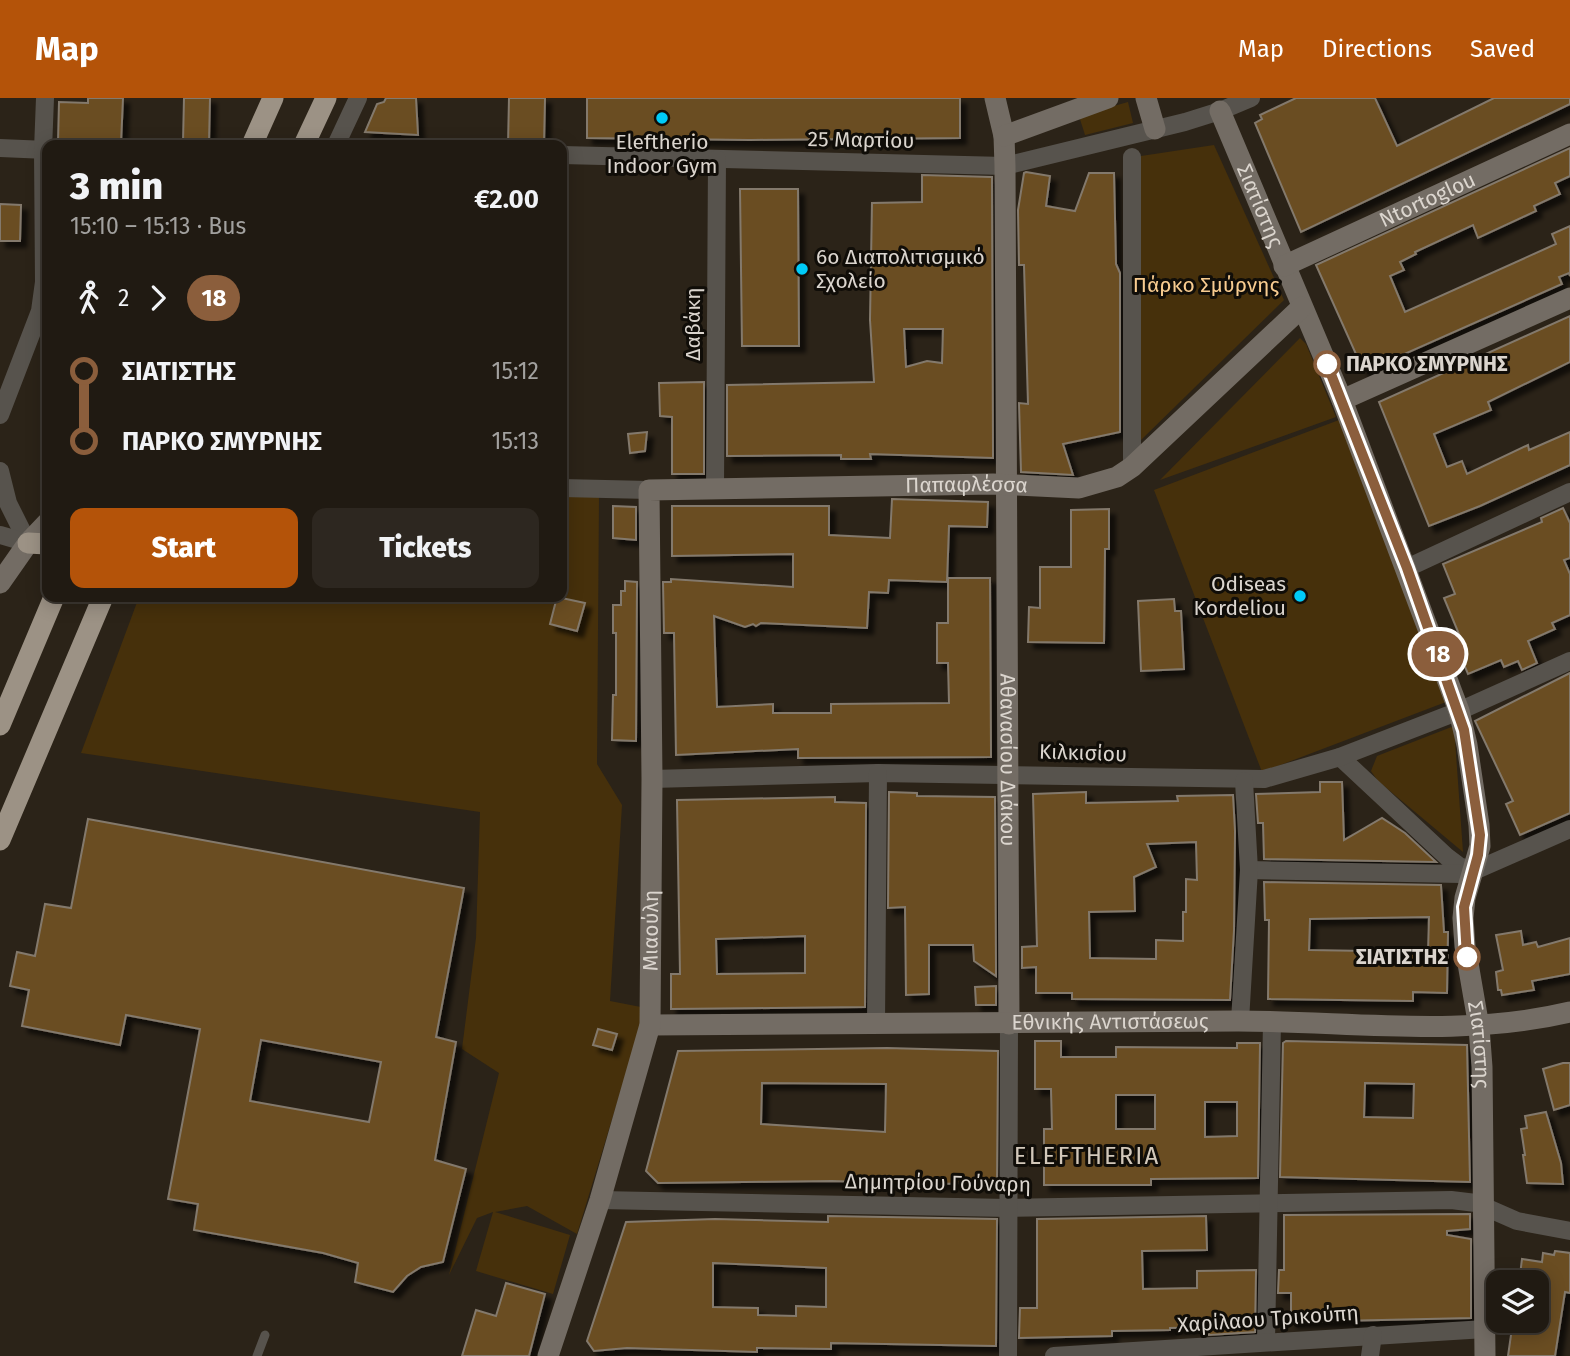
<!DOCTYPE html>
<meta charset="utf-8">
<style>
:root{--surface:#201a12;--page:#2d2720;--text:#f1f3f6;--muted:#a2a19f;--line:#3d3832;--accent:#b45309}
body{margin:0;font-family:"Fira Sans",sans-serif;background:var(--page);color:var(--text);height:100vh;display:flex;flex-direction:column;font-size:26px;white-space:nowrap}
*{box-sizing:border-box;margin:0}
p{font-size:23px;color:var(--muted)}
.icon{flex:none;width:38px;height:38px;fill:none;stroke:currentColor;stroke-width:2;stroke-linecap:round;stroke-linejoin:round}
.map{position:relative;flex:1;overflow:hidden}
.side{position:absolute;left:42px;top:42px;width:525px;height:462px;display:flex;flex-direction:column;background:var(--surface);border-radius:14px;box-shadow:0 4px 18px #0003,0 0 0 2px var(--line)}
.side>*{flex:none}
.badge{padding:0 14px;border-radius:23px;font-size:24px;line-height:46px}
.tools{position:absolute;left:1486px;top:1172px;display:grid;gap:14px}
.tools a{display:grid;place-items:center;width:63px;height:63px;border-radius:14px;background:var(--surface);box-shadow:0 4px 18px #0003,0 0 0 2px var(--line);font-size:35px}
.map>.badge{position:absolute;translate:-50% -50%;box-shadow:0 0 0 4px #fff}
.legs{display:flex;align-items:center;gap:10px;height:77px;padding:0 28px;font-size:23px}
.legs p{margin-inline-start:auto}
.head{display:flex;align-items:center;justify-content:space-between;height:119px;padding:0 28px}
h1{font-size:38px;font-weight:800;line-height:52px}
.primary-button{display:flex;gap:14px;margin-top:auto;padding:14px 28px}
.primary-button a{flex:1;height:80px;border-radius:14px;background:var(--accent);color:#fff;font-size:28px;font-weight:800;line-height:80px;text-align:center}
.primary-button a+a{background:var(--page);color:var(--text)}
ul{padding:0 28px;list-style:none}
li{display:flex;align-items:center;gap:24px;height:70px;font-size:26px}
li i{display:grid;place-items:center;width:10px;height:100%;margin:0 9px;background:currentColor}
li i::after{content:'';width:18px;height:18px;margin:-9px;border:5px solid;border-radius:50%;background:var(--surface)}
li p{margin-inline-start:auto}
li:first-child i{background:linear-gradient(#0000 50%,currentColor 0)}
li:last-child i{background:linear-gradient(currentColor 50%,#0000 0)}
header{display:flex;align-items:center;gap:42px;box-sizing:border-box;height:98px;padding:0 35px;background:var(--accent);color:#fff}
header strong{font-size:33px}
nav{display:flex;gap:38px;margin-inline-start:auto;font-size:24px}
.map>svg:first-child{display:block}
.green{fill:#46300b}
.building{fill:#6b4d20;stroke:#83796c;stroke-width:2;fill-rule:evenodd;filter:url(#shadow)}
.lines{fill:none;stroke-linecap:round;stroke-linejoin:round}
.lane{stroke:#57534d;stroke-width:9}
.street{stroke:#57534d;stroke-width:18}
.secondary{stroke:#736c64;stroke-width:21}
.highway{stroke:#9c9285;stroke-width:21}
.line-1-casing{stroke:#fff;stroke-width:16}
.line-1{stroke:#8b5e3c;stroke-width:10}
.poi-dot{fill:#00cbf8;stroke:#100d08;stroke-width:2.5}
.stop-1-dot{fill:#fff;stroke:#8b5e3c;stroke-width:3.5}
.labels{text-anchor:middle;stroke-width:6;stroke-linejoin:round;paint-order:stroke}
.street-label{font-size:21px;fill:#dbd5ce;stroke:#100d08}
.poi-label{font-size:21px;fill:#dbd5ce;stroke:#100d08}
.park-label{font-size:21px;fill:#f8cc90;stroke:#100d08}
.stop-label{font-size:21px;font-weight:bold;fill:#dbd5ce;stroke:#100d08;text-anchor:start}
.quarter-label{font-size:24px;letter-spacing:2px;fill:#d2c8ba;stroke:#100d08}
</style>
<header>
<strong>Map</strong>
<nav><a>Map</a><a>Directions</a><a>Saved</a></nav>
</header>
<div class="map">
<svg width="1570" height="1258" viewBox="0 0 1570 1258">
<defs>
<filter id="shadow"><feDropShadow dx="6" dy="6" stdDeviation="2" flood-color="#0009"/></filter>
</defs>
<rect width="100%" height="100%" fill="#2b2318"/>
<g class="green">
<path d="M1128 4 1133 25 1085 37 1079 18Z"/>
<path d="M1214 47 1284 202 1139 344 1141 58Z"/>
<path d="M1300 240 1306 246 1336 319 1160 382Z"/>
<path d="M1339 322 1446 604 1262 674 1154 392Z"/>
<path d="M562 398H599L597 666 622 707 610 903 646 910 577 1136 527 1108 495 1114 570 1137 553 1196 476 1173 493 1114 477 1120 449 1177 499 975 462 951 476 840 480 714 81 655 139 499H562Z"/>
<path d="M1454 628 1463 754 1378 683 1371 673 1377 658Z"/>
</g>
<g class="building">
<path d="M88 0H123L121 45 58 44 59 4 88 5Z"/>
<path d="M184 0H210L209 45 183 44Z"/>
<path d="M386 0H416L418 37 365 34 377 6 384 4Z"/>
<path d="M509 0H545L544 47H508Z"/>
<path d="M587 0H960V40L750 42 587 40Z"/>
<path d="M1296 0H1375L1397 48 1494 0H1570V6L1301 134 1255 25 1262 21 1260 17Z"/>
<path d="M1570 50V78L1555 85 1560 96 1534 108 1536 113 1478 140 1473 127 1415 154 1416 156 1400 164 1404 172 1390 178 1405 214 1556 146 1552 136 1570 128V178L1569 175 1559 179 1562 186 1364 274 1316 167Z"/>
<path d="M1026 74 1050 78 1046 108 1075 113 1089 75H1114L1116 166 1120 175V334L1063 346 1073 377 1021 374 1019 305 1028 306 1024 167H1019L1018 112 1024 75Z"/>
<path d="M922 77 992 79 993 360 870 356 871 361H841V357L727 358V287L874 284 870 222 872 105 922 104ZM904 231H943L942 265 927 263 906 269Z"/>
<path d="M740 91H798L799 248H742Z"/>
<path d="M0 106 21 107 20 143H0Z"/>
<path d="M1570 218V264L1488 304 1491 312 1434 336 1447 369 1462 363 1467 376 1528 347 1529 352 1570 334V367L1480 408 1429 428 1379 304Z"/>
<path d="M704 284V376H672V319L660 318 659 285Z"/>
<path d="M647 334 645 353 630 355 628 336Z"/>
<path d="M892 401 988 404 987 429 949 428 947 484 889 482 888 495 869 494 867 530 761 525 756 528 753 526 745 529 714 518 717 609 773 606V615H831V606L949 605 948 565H937V525H948V480H990L991 659 798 660V651L676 657 674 535H664L663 484H671V481L793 489V456L672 458V408H829V437L890 440Z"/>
<path d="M613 408 636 409V442L613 440Z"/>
<path d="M1563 410 1570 425V460L1564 462 1570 476V517L1552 525 1555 531 1528 543 1537 565 1522 572 1518 563 1504 569 1501 562 1468 576 1452 538 1459 536 1444 500 1455 496 1443 466 1542 424 1541 420Z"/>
<path d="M1109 411V451H1105L1104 545 1028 544 1029 509 1040 510V469H1071V412Z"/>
<path d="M625 483 637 484 636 643 612 642 613 597H616V535H613V507H621V493H625Z"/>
<path d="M557 499 585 505 577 533 550 526Z"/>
<path d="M1174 501 1175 513H1181L1184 571 1141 573 1138 503Z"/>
<path d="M1570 575V715L1520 737 1506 706 1513 703 1475 623Z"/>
<path d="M1320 684H1342L1344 742 1382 720 1405 735 1436 764 1264 761 1263 725H1258L1256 696 1320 694Z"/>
<path d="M889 694 917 695V698L995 699 996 878 974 863 973 847H929V896L906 897 905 809 888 810Z"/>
<path d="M1086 694V705L1178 703 1177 698 1233 697 1235 733 1234 832 1230 902 1072 901V895H1036V869L1022 870V849L1037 848 1033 696ZM1196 744 1197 782 1186 781V814H1183V843L1156 842V861L1090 860 1089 814 1135 813 1134 779 1156 769 1147 746Z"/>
<path d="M835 699V704L866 705 865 909 671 911V876H680L677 702ZM805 838V875L717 876 716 841Z"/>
<path d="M88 721 464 790 436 939 456 944 435 1062 466 1071 443 1164 421 1169 407 1178 393 1194 355 1184 358 1165 323 1155 194 1132 198 1106 168 1101 200 931 126 917 120 947 22 928 29 892 10 888 17 854 35 858 45 806 71 810ZM261 942 381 964 369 1024 250 1003Z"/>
<path d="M1264 784 1441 787 1444 834H1448L1447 895 1413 894V903L1268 901 1269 822H1265ZM1429 819 1428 854 1309 852 1310 821Z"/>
<path d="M1521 833 1523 847 1536 844 1538 849 1570 840V876L1532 883 1534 892 1502 897 1501 892H1498L1496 874 1503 872 1496 837Z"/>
<path d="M996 888V907H976L975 889Z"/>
<path d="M598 931 617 936 612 952 593 947Z"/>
<path d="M1035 943H1061V959H1116V949L1237 950V945H1260L1258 1080 1151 1081V1087H1044V1031H1052L1051 991H1035ZM1116 997H1155V1031H1116ZM1205 1004H1237V1038L1205 1039Z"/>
<path d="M1286 943 1467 947 1470 1084 1280 1079 1283 945ZM1365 985 1414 986 1413 1020 1364 1019Z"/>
<path d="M887 950 998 953 997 1085 929 1086 832 1083 658 1085 646 1073 678 953ZM762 985 886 986 885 1034 761 1026Z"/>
<path d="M1563 965H1570V1007L1554 1012 1543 971Z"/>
<path d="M1546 1014 1561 1065 1563 1086 1527 1085 1523 1057H1525L1521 1031 1527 1030 1525 1018Z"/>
<path d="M1470 1116V1131L1447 1133V1137L1471 1141V1220L1291 1224V1195H1278L1279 1172H1284V1117Z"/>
<path d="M828 1118 997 1121 996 1248 831 1245V1251L757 1250V1254L627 1250 594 1253 587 1243 626 1124 715 1121 828 1124ZM713 1165 826 1170V1209L796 1208V1218L758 1217V1210L713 1209Z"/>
<path d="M1206 1118 1207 1152 1142 1153 1143 1191 1197 1190V1173L1256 1172 1255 1234 1209 1237 1208 1229 1170 1230V1232L1112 1233V1238L1019 1240 1020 1210H1037V1121Z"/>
<path d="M1555 1153 1570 1155V1195L1565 1194 1555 1258H1508L1513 1223H1536V1185H1519L1522 1161 1542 1164 1543 1155 1554 1157Z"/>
<path d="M506 1185 545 1196 529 1258H462L476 1212 496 1218Z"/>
</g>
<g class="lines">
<path class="lane" d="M257 1258 265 1237"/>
<g class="street">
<path d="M336 47 358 0"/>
<path d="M0 50 47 52"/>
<path d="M562 57 1005 68 1185 24 1220 13 1251 0"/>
<path d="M1132 59V369"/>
<path d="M0 317 40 213 44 184 43 52 45 0"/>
<path d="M0 373 8 405 28 445"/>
<path d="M562 390 649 392"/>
<path d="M715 391 717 61"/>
<path d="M0 437 28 445"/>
<path d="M1407 470 1570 394"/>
<path d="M1340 659 1447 759 1459 768 1474 773"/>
<path d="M652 681 878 675 1264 681 1340 659 1459 613 1570 563"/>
<path d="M1249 772 1461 776 1474 773 1570 731"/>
<path d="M1240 923 1249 772 1244 683"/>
<path d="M876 926 878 675"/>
<path d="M600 1102 1009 1110 1451 1102 1476 1105 1517 1123 1570 1133"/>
<path d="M1266 1244 1272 924"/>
<path d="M1008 1258 1009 926"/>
<path d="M1054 1258 1485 1231"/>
<path d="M1370 1258 1373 1237"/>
</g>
<g class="secondary">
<path id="s1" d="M995 0 1004 38 1005 68 1009 926"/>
<path d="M1146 0 1155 31"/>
<path id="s2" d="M1220 13 1342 302 1459 613 1467 647 1479 727 1480 748 1465 800 1463 820 1465 848 1479 929 1482 969 1485 1258"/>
<path d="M1004 38 1108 0"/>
<path id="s3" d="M1284 168 1570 36"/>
<path d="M1342 302 1570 200"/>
<path d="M0 485 28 445 47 425"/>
<path id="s4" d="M650 927C846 926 1042 924 1238 923 1348 923 1461 940 1570 914"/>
<path id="s5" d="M548 1258 600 1102 650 927 652 681 649 392 993 386 1079 390 1117 379 1132 369 1302 209"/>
</g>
<g class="highway">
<path d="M252 47 273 0"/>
<path d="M304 47 326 0"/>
<path d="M28 445 47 446"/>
<path d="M0 627 54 499"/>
<path d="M0 742 103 499"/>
</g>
</g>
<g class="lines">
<g class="line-1-casing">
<path id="line-1" d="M1327 266 1407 470 1464 632 1480 737 1478 757 1464 809 1467 859"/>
</g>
<use href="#line-1" class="line-1"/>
</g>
<g class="poi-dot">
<circle cx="662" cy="20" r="7"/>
<circle cx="802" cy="171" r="7"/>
<circle cx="1300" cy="498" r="7"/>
</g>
<g class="stop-1-dot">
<circle cx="1327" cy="266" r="12"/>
<circle cx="1467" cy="859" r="12"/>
</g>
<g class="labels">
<g class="street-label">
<text transform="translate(861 42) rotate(1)" y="7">25 Μαρτίου</text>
<text dy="7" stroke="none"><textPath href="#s3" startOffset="158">Ntortoglou</textPath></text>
<text dy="7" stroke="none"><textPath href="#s2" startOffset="103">Σιατίστης</textPath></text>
<text transform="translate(693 226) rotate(-90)" y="7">Δαβάκη</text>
<text dy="7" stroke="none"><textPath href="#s5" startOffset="1199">Παπαφλέσσα</textPath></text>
<text transform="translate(1083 655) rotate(2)" y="7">Κιλκισίου</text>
<text dy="7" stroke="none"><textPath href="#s1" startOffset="663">Αθανασίου Διάκου</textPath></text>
<text dy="7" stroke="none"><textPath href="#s5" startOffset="441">Μιαούλη</textPath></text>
<text dy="7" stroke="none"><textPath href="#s4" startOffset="460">Εθνικής Αντιστάσεως</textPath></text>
<text dy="7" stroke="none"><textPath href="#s2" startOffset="985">Σιατίστης</textPath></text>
<text transform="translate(938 1085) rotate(1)" y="7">Δημητρίου Γούναρη</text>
<text transform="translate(1268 1221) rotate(-4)" y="7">Χαρίλαου Τρικούπη</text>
</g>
<g class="poi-label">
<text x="662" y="51">Eleftherio<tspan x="662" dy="24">Indoor Gym</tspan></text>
<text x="816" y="166" text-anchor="start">6ο Διαπολιτισμικό<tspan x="816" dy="24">Σχολείο</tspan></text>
<text x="1286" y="493" text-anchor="end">Odiseas<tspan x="1286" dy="24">Kordeliou</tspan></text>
</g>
<g class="park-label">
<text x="1206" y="194">Πάρκο Σμύρνης</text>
</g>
<g class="stop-label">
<text x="1346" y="273">ΠΑΡΚΟ ΣΜΥΡΝΗΣ</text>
<text x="1448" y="866" text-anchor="end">ΣΙΑΤΙΣΤΗΣ</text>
</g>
<g class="quarter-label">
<text x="1087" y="1066">ELEFTHERIA</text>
</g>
</g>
</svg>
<div class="tools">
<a><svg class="icon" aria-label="layers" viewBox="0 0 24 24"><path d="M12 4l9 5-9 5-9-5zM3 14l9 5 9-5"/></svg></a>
</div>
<b class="badge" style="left:1438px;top:556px;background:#8b5e3c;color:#fff">18</b>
<section class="side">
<div class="head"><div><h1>3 min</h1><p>15:10 – 15:13 · Bus</p></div><b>€2.00</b></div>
<div class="legs"><svg class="icon" aria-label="walk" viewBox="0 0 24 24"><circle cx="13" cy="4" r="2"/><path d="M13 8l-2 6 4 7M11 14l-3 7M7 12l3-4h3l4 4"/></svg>2<svg class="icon" aria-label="forward" viewBox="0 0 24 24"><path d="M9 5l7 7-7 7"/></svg><b class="badge" style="background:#8b5e3c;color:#fff">18</b></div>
<ul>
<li><i style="color:#8b5e3c"></i><b>ΣΙΑΤΙΣΤΗΣ</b><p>15:12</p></li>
<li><i style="color:#8b5e3c"></i><b>ΠΑΡΚΟ ΣΜΥΡΝΗΣ</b><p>15:13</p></li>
</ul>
<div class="primary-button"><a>Start</a><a>Tickets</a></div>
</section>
</div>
